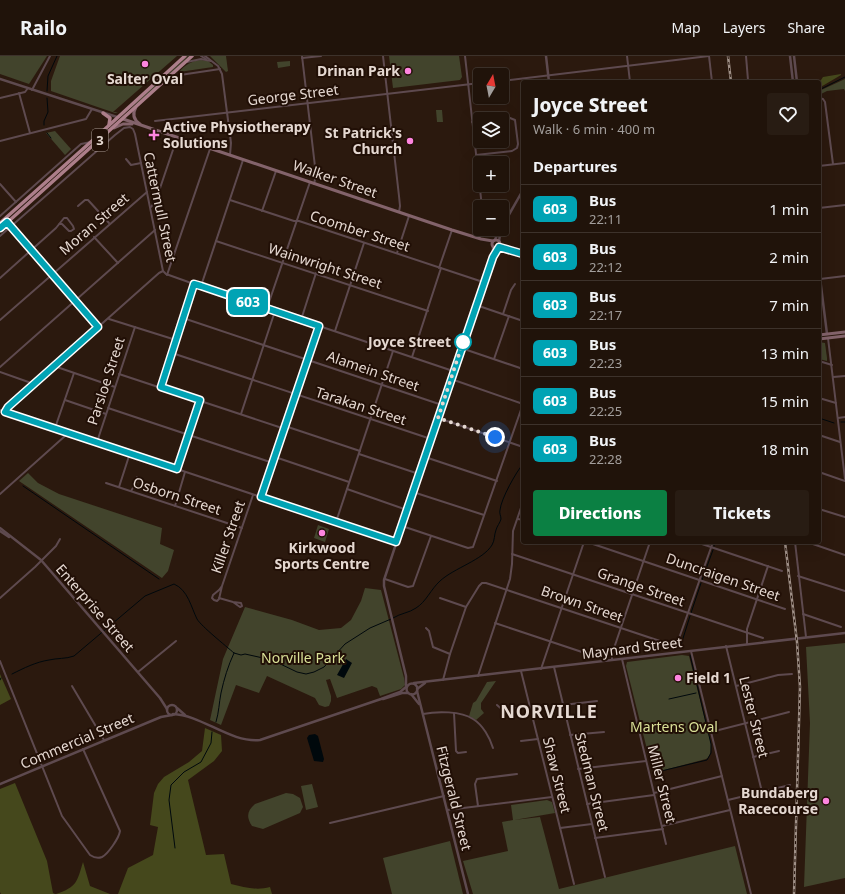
<!DOCTYPE html>
<meta charset="utf-8">
<style>
:root{--surface:#20130a;--page:#281c13;--text:#f1f3f6;--muted:#a29e9c;--line:#3d322b;--accent:#0b8043}
body{margin:0;font-family:"Noto Sans",sans-serif;background:var(--page);color:var(--text);height:100vh;display:flex;flex-direction:column;font-size:15px;white-space:nowrap}
*{box-sizing:border-box;margin:0}
p{font-size:13px;color:var(--muted)}
.icon{flex:none;width:22px;height:22px;fill:none;stroke:currentColor;stroke-width:2;stroke-linecap:round;stroke-linejoin:round}
.map{position:relative;flex:1;overflow:hidden}
.sheet{position:absolute;left:521px;top:24px;width:300px;height:464px;display:flex;flex-direction:column;background:var(--surface);border-radius:4px;box-shadow:0 4px 16px #0002,0 0 0 1px var(--line)}
.sheet>*{flex:none}
.badge{padding:0 8px;border-radius:6px;font-size:14px;line-height:26px}
.needle{width:26px;rotate:10deg}
.controls{position:absolute;left:473px;top:12px;display:grid;gap:8px}
.controls a{display:grid;place-items:center;width:36px;height:36px;border-radius:4px;background:var(--surface);box-shadow:0 4px 16px #0002,0 0 0 1px var(--line);font-size:20px}
.you{position:absolute;width:20px;height:20px;margin:-10px;border:3px solid #fff;border-radius:50%;background:#1a73e8;box-shadow:0 0 0 6px #1a73e833}
.map>.badge{position:absolute;translate:-50% -50%;box-shadow:0 0 0 2px #fff}
h2{padding:0 12px;font-size:15px;line-height:36px}
.round{display:grid;place-items:center;flex:none;width:42px;height:42px;border-radius:4px;background:var(--page)}
.summary{display:flex;align-items:center;justify-content:space-between;height:68px;padding:0 12px}
h1{font-size:19px;font-weight:800;line-height:30px}
.cta{display:flex;gap:8px;margin-top:auto;padding:8px 12px}
.cta a{flex:1;height:46px;border-radius:4px;background:var(--accent);color:#fff;font-size:16px;font-weight:800;line-height:46px;text-align:center}
.cta a+a{background:var(--page);color:var(--text)}
ul{padding:0;list-style:none}
li{display:flex;align-items:center;gap:12px;height:48px;padding:0 12px;border-top:1px solid var(--line)}
li div{flex:1}
li b{display:block;font-size:15px}
li em{font-style:normal}
li .badge{min-width:44px;font-weight:700;text-align:center}
header{display:flex;align-items:center;gap:24px;box-sizing:border-box;height:56px;padding:0 20px;background:var(--surface);border-bottom:1px solid var(--line)}
header strong{font-size:19px}
nav{display:flex;gap:22px;margin-inline-start:auto;font-size:14px}
.map>svg:first-child{display:block}
.green{fill:#42442c}
.forest{fill:#45481c}
.water{fill:#00080c}
.lines{fill:none;stroke-linecap:round;stroke-linejoin:round}
.stream{stroke:#00080c;stroke-width:1}
.minor{stroke:#5e4a4f;stroke-width:2}
.tertiary{stroke:#5e4a4f;stroke-width:2.5}
.secondary{stroke:#83636b;stroke-width:3}
.trunk{stroke:#ac7e8a;stroke-width:3.5}
.rail-casing{stroke:#a09188;stroke-width:2.5}
.rail{stroke:#210f06;stroke-width:1;stroke-dasharray:3;stroke-linecap:butt}
.line-casing{stroke:#fff;stroke-width:9}
.line{stroke:#00a3b4;stroke-width:6}
.walk{stroke:#e5d8d1;stroke-width:4;stroke-dasharray:0 7.2}
.poi-dot{fill:#fe85df;stroke:#210f06;stroke-width:1.5}
.stop-dot{fill:#fff;stroke:#00a3b4;stroke-width:2}
.labels{text-anchor:middle;stroke-width:4;stroke-linejoin:round;paint-order:stroke}
.shield{fill:#210f06;stroke:#aa9c94;stroke-width:1}
.shield-label{font-size:13px;font-weight:bold;fill:#e5d8d1}
.poi-label{font-size:14px;font-weight:bold;fill:#e5d8d1;stroke:#210f06;text-anchor:end}
.street-label{font-size:14px;fill:#e5d8d1;stroke:#210f06}
.stop-label{font-size:14px;font-weight:bold;fill:#e5d8d1;stroke:#210f06;text-anchor:end}
.park-label{font-size:14px;fill:#d9e097;stroke:#210f06}
.district-label{font-size:18px;font-weight:bold;letter-spacing:1px;fill:#e5d8d1;stroke:#210f06}
</style>
<header>
<strong>Railo</strong>
<nav><a>Map</a><a>Layers</a><a>Share</a></nav>
</header>
<div class="map">
<svg width="845" height="838" viewBox="0 0 845 838">
<rect width="100%" height="100%" fill="#2b190e"/>
<g class="green">
<path d="M0 0H47L29 28 0 18Z"/>
<path d="M60 0H177L113 56H118L115 57 51 35V25Z"/>
<path d="M188 0H189L150 37 128 54Z"/>
<path d="M210 0H226L228 15 226 16Z"/>
<path d="M389 0H459L462 21 460 24 393 32Z"/>
<path d="M201 4 208 5 213 9V11L179 16C185 9 191 5 201 4Z"/>
<path d="M290 5V10L278 12 277 6Z"/>
<path d="M845 23V35L844 33 827 35 819 39V35Z"/>
<path d="M436 54H442L443 66H437Z"/>
<path d="M55 75 71 93 65 99 46 77Z"/>
<path d="M819 286 825 287 827 302V305L819 303Z"/>
<path d="M28 417 38 427 59 438 162 472 160 488 174 494 168 515 162 522 19 425Z"/>
<path d="M318 469 329 473 325 486 314 482Z"/>
<path d="M365 532 381 534 404 622 405 629 401 633 380 640 377 632 372 630 337 642 330 623 326 624 331 640V645L329 650 325 651 319 649 315 642 267 620 259 637 236 629 221 669 210 664 223 603 245 551 292 564 319 574 341 572 351 564 361 545Z"/>
<path d="M845 587V822L804 831 810 667 806 591Z"/>
<path d="M682 599 689 600 711 688C711 693 711 700 706 703L653 717 626 610 627 606Z"/>
<path d="M496 625 481 647V653L484 657 476 664 469 660 473 647 476 645 487 626Z"/>
<path d="M312 728 318 751 306 754 301 730Z"/>
<path d="M286 737 293 738 300 742 303 751 300 757 263 773 252 770C246 761 247 755 255 748Z"/>
<path d="M547 744 552 746 555 757 514 764 540 761 559 833 735 790 747 838H473L463 805 508 795 502 766 513 764 511 749Z"/>
<path d="M450 785 463 838H392L383 802Z"/>
</g>
<g class="forest">
<path d="M841 18V19L819 32V27L823 21Z"/>
<path d="M0 618 11 643 0 649Z"/>
<path d="M205 672 221 679 222 695 214 705 188 724 206 799 224 798 231 828C244 831 256 835 270 831L272 838H118L128 812 153 799 158 771 150 769 154 737 158 728 164 721 189 706 202 695Z"/>
<path d="M15 727 47 805 53 837 55 838H1L0 836V733Z"/>
<path d="M83 806 90 830 110 838H56C77 831 77 826 83 806Z"/>
</g>
<g class="water">
<path d="M346 603 352 607 344 622 337 619Z"/>
<path d="M315 678 318 680 324 703 323 706 314 705 307 682 309 679Z"/>
</g>
<g class="lines">
<g class="stream">
<path d="M819 34 845 21"/>
<path d="M47 35 48 20 57 0"/>
<path d="M44 69V65L48 56 47 42"/>
<path d="M47 77 51 82"/>
<path d="M819 362 834 367"/>
<path d="M841 366H845"/>
<path d="M23 430 159 523"/>
<path d="M714 490 715 486"/>
<path d="M702 524 713 494"/>
<path d="M691 557 701 527"/>
<path d="M393 562C401 557 409 557 416 552 426 546 431 533 440 525 454 512 483 504 492 489 495 484 494 479 496 474 497 470 500 467 501 463 501 460 499 457 500 454 501 443 516 416 523 408"/>
<path d="M680 592 690 560"/>
<path d="M12 618C24 612 36 606 49 604 57 602 66 603 74 600L145 540 174 528C188 534 191 551 197 563 201 570 226 590 234 597L241 599 245 598 272 604 297 616 306 618 314 616 324 611 345 588 370 572 391 563"/>
<path d="M0 624 1 622"/>
<path d="M669 643 696 637"/>
<path d="M216 666C219 656 219 647 221 637 224 623 228 610 234 597"/>
<path d="M653 717 707 704 711 697V688L690 599"/>
<path d="M175 792 169 744 171 729 184 716 201 706 211 687 212 676"/>
</g>
<g class="minor">
<path d="M201 0 206 3"/>
<path d="M205 0 218 10 222 18 231 87 230 99"/>
<path d="M302 0 316 119 314 128"/>
<path d="M383 0 399 140 400 150 399 156"/>
<path d="M465 0 482 151"/>
<path d="M627 0 630 26"/>
<path d="M709 0 712 26"/>
<path d="M746 0 748 24"/>
<path d="M302 2 321 0"/>
<path d="M187 6 201 3 211 5"/>
<path d="M180 19 220 13"/>
<path d="M502 25 709 0"/>
<path d="M32 34 50 0"/>
<path d="M19 37 30 77"/>
<path d="M0 42 25 36 28 32"/>
<path d="M819 42 823 43 825 46 833 108"/>
<path d="M155 65 480 27"/>
<path d="M472 66 480 65"/>
<path d="M0 85 86 63 92 53"/>
<path d="M476 99 512 95 517 92 518 88 515 64 510 62 500 63"/>
<path d="M126 103 131 109 141 107"/>
<path d="M819 110 845 107"/>
<path d="M0 128 16 146"/>
<path d="M230 144 294 165H299L483 226"/>
<path d="M78 150 85 144H88L109 167"/>
<path d="M151 151 156 144 177 82"/>
<path d="M819 152 845 149"/>
<path d="M262 155 276 115"/>
<path d="M0 160 81 88 91 86"/>
<path d="M7 166 99 271"/>
<path d="M0 180 115 79 124 72 130 71 133 73 135 78 163 215"/>
<path d="M94 181 118 207"/>
<path d="M216 185 428 255"/>
<path d="M397 197 409 160"/>
<path d="M439 212 452 174"/>
<path d="M163 215 166 218 194 228 453 315"/>
<path d="M167 219 210 93"/>
<path d="M0 222 56 172 64 162H67L73 170 74 173 71 175H69L62 168H59"/>
<path d="M820 223 845 220"/>
<path d="M201 230 243 104"/>
<path d="M476 249 523 265"/>
<path d="M267 252 310 126"/>
<path d="M503 258 511 234 515 228"/>
<path d="M183 262 442 349"/>
<path d="M109 263 176 284"/>
<path d="M0 264 147 136"/>
<path d="M301 264 316 217"/>
<path d="M335 275 364 187"/>
<path d="M828 282 845 423"/>
<path d="M461 292 523 313"/>
<path d="M172 297 431 383"/>
<path d="M412 301 441 212"/>
<path d="M494 303 509 260"/>
<path d="M819 305 832 309"/>
<path d="M54 310 115 331"/>
<path d="M0 311 155 174"/>
<path d="M0 316 34 328"/>
<path d="M119 318 285 373"/>
<path d="M833 321 845 320"/>
<path d="M451 323 523 348"/>
<path d="M161 331 194 228"/>
<path d="M819 342 836 347"/>
<path d="M65 344 106 358"/>
<path d="M108 352 273 407"/>
<path d="M0 354 396 486"/>
<path d="M5 356 8 351 159 217 163 215"/>
<path d="M241 358 275 255"/>
<path d="M438 362 523 391"/>
<path d="M838 362 845 361"/>
<path d="M285 370 360 395"/>
<path d="M55 372 74 317"/>
<path d="M819 379 840 386"/>
<path d="M97 386 135 271"/>
<path d="M359 398 419 418"/>
<path d="M275 401 349 426"/>
<path d="M425 401 497 425"/>
<path d="M177 413 200 344"/>
<path d="M819 416 845 425"/>
<path d="M106 427 242 472"/>
<path d="M119 431 130 397"/>
<path d="M347 433 407 454"/>
<path d="M131 435 138 424 137 421"/>
<path d="M413 436 484 459"/>
<path d="M0 438 65 380 67 376"/>
<path d="M261 441 319 270"/>
<path d="M175 450 185 416"/>
<path d="M819 453 845 461"/>
<path d="M518 463 523 464"/>
<path d="M336 466 393 295"/>
<path d="M402 470 468 492 473 491 523 348"/>
<path d="M587 486 785 553"/>
<path d="M696 486 782 515"/>
<path d="M795 486 806 581"/>
<path d="M807 486 845 499"/>
<path d="M512 498 763 582"/>
<path d="M798 520 845 535"/>
<path d="M385 523 408 531 413 530 431 480"/>
<path d="M222 530 219 534 213 539 212 542 214 544 217 545 219 543 222 530 253 439"/>
<path d="M0 542 35 511 56 490 60 483"/>
<path d="M219 542 233 546 241 547 242 550 240 551 233 546"/>
<path d="M440 542 466 551"/>
<path d="M803 558 841 571"/>
<path d="M495 567 597 601"/>
<path d="M426 572 429 575 433 591 450 598"/>
<path d="M747 588V573L768 510"/>
<path d="M726 590 762 736"/>
<path d="M691 595 751 838"/>
<path d="M622 603 666 788"/>
<path d="M612 604V598L650 486"/>
<path d="M0 605 62 760 90 799C93 801 97 803 102 801 108 798 119 782 120 775L83 693"/>
<path d="M554 611 605 821"/>
<path d="M541 613 584 486"/>
<path d="M521 615 574 828"/>
<path d="M138 616 176 585"/>
<path d="M478 620 510 523 512 508 513 475 523 446"/>
<path d="M443 624 450 598 466 551 479 530 482 527H486L672 589 677 588 713 486"/>
<path d="M72 630 104 684"/>
<path d="M736 630 778 619 792 618"/>
<path d="M497 649 505 656H508L516 652 530 650"/>
<path d="M563 649 597 645"/>
<path d="M454 657 456 695 458 697 466 696"/>
<path d="M423 658C437 655 461 655 473 663 483 669 490 682 493 692"/>
<path d="M711 676 789 656"/>
<path d="M570 679 604 676"/>
<path d="M521 685 538 683"/>
<path d="M753 701 779 695"/>
<path d="M578 713 646 705"/>
<path d="M654 737 722 720"/>
<path d="M728 744 790 729"/>
<path d="M587 748 654 739"/>
<path d="M478 750 475 728 477 723 517 718"/>
<path d="M447 754 552 741"/>
<path d="M330 767 444 740"/>
<path d="M662 770 730 754"/>
<path d="M560 772 592 768"/>
<path d="M595 782 663 773"/>
</g>
<g class="tertiary">
<path d="M546 0 549 26"/>
<path d="M790 0 793 26"/>
<path d="M794 0 797 26"/>
<path d="M0 23 117 61"/>
<path d="M494 185 523 134"/>
<path d="M499 186 500 178"/>
<path d="M493 198V191"/>
<path d="M819 214 827 278"/>
<path d="M0 472 41 504 160 642 167 653"/>
<path d="M0 475 9 481"/>
<path d="M414 627 845 577"/>
<circle cx="412" cy="633" r="5.5"/>
<path d="M406 630V620L384 530V524L483 226 493 201 498 192"/>
<path d="M417 633 425 627"/>
<path d="M417 635 468 838"/>
<path d="M411 638 419 648"/>
<path d="M383 643 402 637H408"/>
<circle cx="172" cy="654" r="5"/>
<path d="M177 652 185 659"/>
<path d="M173 658C202 659 230 687 260 684L381 643 400 636 406 631"/>
<path d="M0 728 161 661 172 659"/>
</g>
<g class="secondary">
<path d="M136 51C132 58 134 64 140 68"/>
<path d="M123 63 452 174 481 183 493 185"/>
<path d="M114 72 123 68H132"/>
<circle cx="496" cy="188" r="4"/>
<path d="M499 191 523 198"/>
<path d="M819 279 845 276"/>
<path d="M819 283 845 280"/>
</g>
<g class="trunk">
<path d="M103 57 110 62 109 69"/>
<path d="M0 167 93 84 185 0"/>
<path d="M0 173 192 0"/>
</g>
<g class="rail-casing">
<g id="rail">
<path d="M728 0 731 26"/>
<path d="M785 486 797 586 800 631 794 838"/>
</g>
</g>
<use href="#rail" class="rail"/>
</g>
<g class="lines">
<g class="line-casing">
<path id="line" d="M0 172 7 166 98 271 8 351 5 356 177 413 200 344 161 331 194 228 201 230 319 270 261 441 396 486 493 201 499 191 523 198"/>
</g>
<use href="#line" class="line"/>
<path class="walk" d="M463 286 438 362 495 381"/>
</g>
<g class="poi-dot">
<circle cx="145" cy="8" r="4"/>
<circle cx="408" cy="15" r="4"/>
<path d="M152 73h4v4h4v4h-4v4h-4v-4h-4v-4h4z"/>
<circle cx="410" cy="85" r="4"/>
<circle cx="322" cy="477" r="4"/>
<circle cx="678" cy="622" r="4"/>
<circle cx="826" cy="745" r="4"/>
</g>
<circle class="stop-dot" cx="463" cy="286" r="8"/>
<g class="labels">
<rect class="shield" x="92" y="73" width="16" height="22" rx="3"/>
<g class="shield-label">
<text x="100" y="89">3</text>
</g>
<g class="poi-label">
<text x="400" y="20">Drinan Park</text>
<text x="145" y="28" text-anchor="middle">Salter Oval</text>
<text x="163" y="76" text-anchor="start">Active Physiotherapy<tspan x="163" dy="16">Solutions</tspan></text>
<text x="402" y="82">St Patrick's<tspan x="402" dy="16">Church</tspan></text>
<text x="322" y="497" text-anchor="middle">Kirkwood<tspan x="322" dy="16">Sports Centre</tspan></text>
<text x="686" y="627" text-anchor="start">Field 1</text>
<text x="818" y="742">Bundaberg<tspan x="818" dy="16">Racecourse</tspan></text>
</g>
<g class="street-label">
<text transform="translate(293 39) rotate(-7)" y="5">George Street</text>
<text transform="translate(335 123) rotate(19)" y="5">Walker Street</text>
<text transform="translate(160 151) rotate(78)" y="5">Cattermull Street</text>
<text transform="translate(94 168) rotate(-41)" y="5">Moran Street</text>
<text transform="translate(360 175) rotate(18)" y="5">Coomber Street</text>
<text transform="translate(325 210) rotate(18)" y="5">Wainwright Street</text>
<text transform="translate(373 315) rotate(19)" y="5">Alamein Street</text>
<text transform="translate(106 325) rotate(-72)" y="5">Parsloe Street</text>
<text transform="translate(361 350) rotate(18)" y="5">Tarakan Street</text>
<text transform="translate(177 440) rotate(18)" y="5">Osborn Street</text>
<text transform="translate(228 481) rotate(-71)" y="5">Killer Street</text>
<text transform="translate(723 521) rotate(19)" y="5">Duncraigen Street</text>
<text transform="translate(641 531) rotate(19)" y="5">Grange Street</text>
<text transform="translate(582 548) rotate(19)" y="5">Brown Street</text>
<text transform="translate(95 552) rotate(49)" y="5">Enterprise Street</text>
<text transform="translate(632 592) rotate(-7)" y="5">Maynard Street</text>
<text transform="translate(754 661) rotate(76)" y="5">Lester Street</text>
<text transform="translate(77 685) rotate(-23)" y="5">Commercial Street</text>
<text transform="translate(557 719) rotate(76)" y="5">Shaw Street</text>
<text transform="translate(592 726) rotate(76)" y="5">Stedman Street</text>
<text transform="translate(662 728) rotate(76)" y="5">Miller Street</text>
<text transform="translate(454 742) rotate(76)" y="5">Fitzgerald Street</text>
</g>
<g class="stop-label">
<text x="451" y="291">Joyce Street</text>
</g>
<g class="park-label">
<text x="303" y="607">Norville Park</text>
<text x="674" y="676">Martens Oval</text>
</g>
<g class="district-label">
<text x="549" y="662">NORVILLE</text>
</g>
</g>
</svg>
<div class="controls">
<a><svg class="needle" viewBox="-14 -14 28 28"><path d="M0-13l5 13h-10z" fill="#e53935"/><path d="M0 13l5-13h-10z" fill="#a29e9c"/></svg></a>
<a><svg class="icon" aria-label="layers" viewBox="0 0 24 24"><path d="M12 4l9 5-9 5-9-5zM3 14l9 5 9-5"/></svg></a>
<a>+</a>
<a>−</a>
</div>
<div class="you" style="left:495px;top:381px"></div>
<b class="badge" style="left:248px;top:246px;background:#00a3b4;color:#fff">603</b>
<section class="sheet">
<div class="summary"><div><h1>Joyce Street</h1><p>Walk · 6 min · 400 m</p></div><a class="round"><svg class="icon" aria-label="heart" viewBox="0 0 24 24"><path d="M12 20l-8-8c-3-5 5-10 8-4 3-6 11-1 8 4z"/></svg></a></div>
<h2>Departures</h2>
<ul>
<li><span class="badge" style="background:#00a3b4;color:#fff">603</span><div><b>Bus</b><p>22:11</p></div><em>1 min</em></li>
<li><span class="badge" style="background:#00a3b4;color:#fff">603</span><div><b>Bus</b><p>22:12</p></div><em>2 min</em></li>
<li><span class="badge" style="background:#00a3b4;color:#fff">603</span><div><b>Bus</b><p>22:17</p></div><em>7 min</em></li>
<li><span class="badge" style="background:#00a3b4;color:#fff">603</span><div><b>Bus</b><p>22:23</p></div><em>13 min</em></li>
<li><span class="badge" style="background:#00a3b4;color:#fff">603</span><div><b>Bus</b><p>22:25</p></div><em>15 min</em></li>
<li><span class="badge" style="background:#00a3b4;color:#fff">603</span><div><b>Bus</b><p>22:28</p></div><em>18 min</em></li>
</ul>
<div class="cta"><a>Directions</a><a>Tickets</a></div>
</section>
</div>
